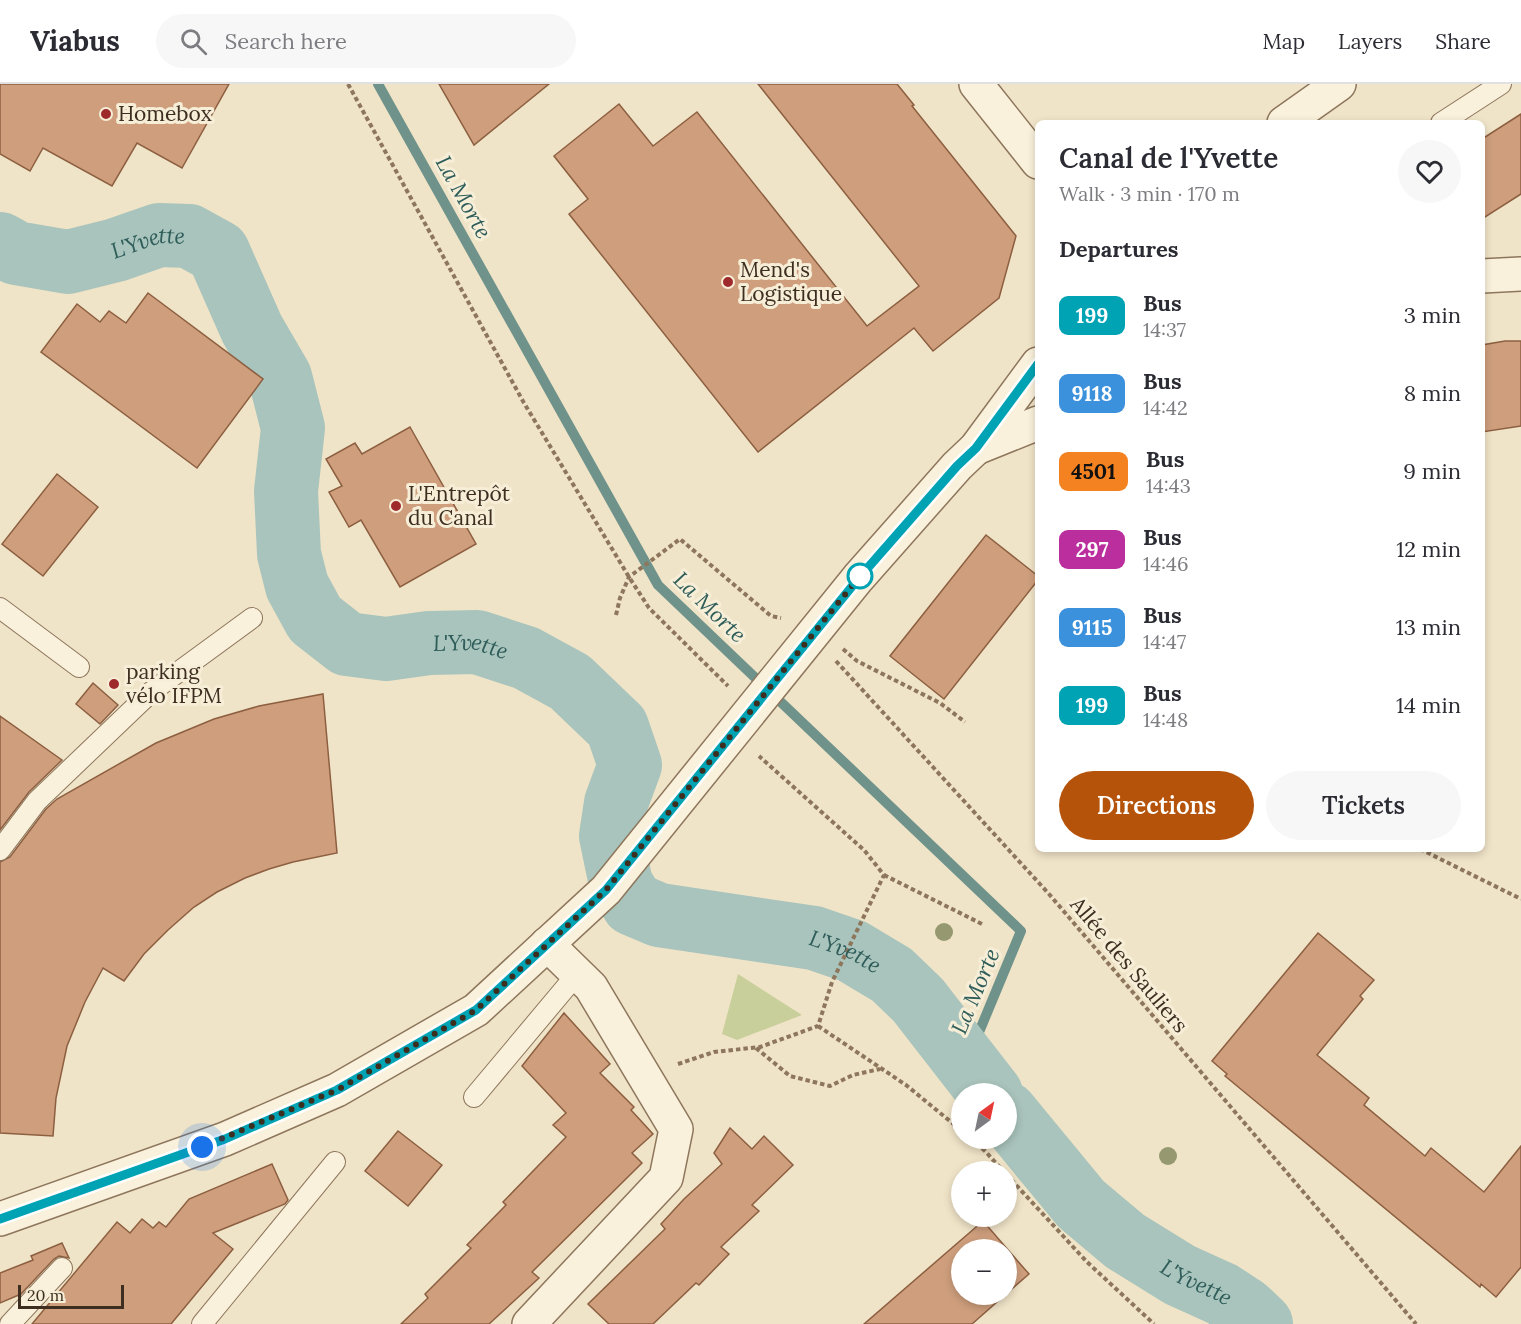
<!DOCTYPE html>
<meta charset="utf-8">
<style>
:root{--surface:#fff;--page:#f7f7f7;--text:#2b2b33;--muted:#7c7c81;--line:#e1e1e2;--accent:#b45309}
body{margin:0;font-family:Lora,serif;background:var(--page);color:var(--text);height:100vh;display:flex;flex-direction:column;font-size:22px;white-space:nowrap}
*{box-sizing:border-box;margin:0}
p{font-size:20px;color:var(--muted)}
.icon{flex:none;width:33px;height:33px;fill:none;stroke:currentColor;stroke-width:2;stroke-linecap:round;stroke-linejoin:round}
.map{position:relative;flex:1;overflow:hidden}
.side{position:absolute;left:1035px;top:36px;width:450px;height:732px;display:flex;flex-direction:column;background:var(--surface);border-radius:9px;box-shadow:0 3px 9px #0003}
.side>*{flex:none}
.badge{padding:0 12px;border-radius:9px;font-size:21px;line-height:39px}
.needle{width:39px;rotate:33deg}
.tools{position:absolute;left:951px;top:999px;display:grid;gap:12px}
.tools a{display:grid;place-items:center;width:66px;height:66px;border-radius:50%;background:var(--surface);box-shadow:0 3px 9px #0003;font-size:30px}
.scale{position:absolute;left:18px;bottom:15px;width:106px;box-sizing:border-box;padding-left:6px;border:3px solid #3d2e20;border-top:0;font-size:16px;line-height:21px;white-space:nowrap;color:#3d2e20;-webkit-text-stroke:4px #f7eed8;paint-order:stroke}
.you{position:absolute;width:30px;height:30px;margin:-15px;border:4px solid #fff;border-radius:50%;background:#1a73e8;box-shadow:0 0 0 9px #1a73e833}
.map>.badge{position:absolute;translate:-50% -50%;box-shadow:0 0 0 3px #fff}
h2{padding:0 24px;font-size:22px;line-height:54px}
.round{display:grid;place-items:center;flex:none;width:63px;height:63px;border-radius:32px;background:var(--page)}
.summary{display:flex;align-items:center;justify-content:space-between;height:102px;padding:0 24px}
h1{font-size:28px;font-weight:600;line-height:45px}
.action{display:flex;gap:12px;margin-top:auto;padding:12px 24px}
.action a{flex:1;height:69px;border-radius:36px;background:var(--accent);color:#fff;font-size:24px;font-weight:600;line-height:69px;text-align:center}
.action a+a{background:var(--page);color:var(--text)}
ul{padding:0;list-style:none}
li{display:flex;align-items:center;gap:18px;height:78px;padding:0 24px}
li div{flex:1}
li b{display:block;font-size:22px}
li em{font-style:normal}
li .badge{min-width:66px;font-weight:700;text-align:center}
header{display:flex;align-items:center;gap:36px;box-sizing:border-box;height:84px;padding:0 30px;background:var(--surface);border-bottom:2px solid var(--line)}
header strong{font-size:28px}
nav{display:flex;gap:33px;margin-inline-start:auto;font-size:21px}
.search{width:420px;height:54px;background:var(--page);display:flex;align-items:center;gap:15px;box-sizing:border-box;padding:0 21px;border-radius:33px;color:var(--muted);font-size:22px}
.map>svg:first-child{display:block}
.green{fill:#c9cf9b}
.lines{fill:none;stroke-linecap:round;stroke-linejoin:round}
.stream{stroke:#6f938a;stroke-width:10}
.river{stroke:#a9c4bc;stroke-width:64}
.building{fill:#cf9f7d;stroke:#8d5f41;stroke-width:1.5}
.service-casing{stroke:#8d765c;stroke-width:22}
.minor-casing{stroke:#8d765c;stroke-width:36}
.tertiary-casing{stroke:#8d765c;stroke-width:36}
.path{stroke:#8d765c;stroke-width:4;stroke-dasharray:4.5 3;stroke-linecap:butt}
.service{stroke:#faf1dc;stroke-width:20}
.minor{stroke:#faf1dc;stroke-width:33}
.tertiary{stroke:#faf1dc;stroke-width:33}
.tree{fill:#96986f}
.line-casing{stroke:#fff;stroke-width:14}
.line{stroke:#00a3b4;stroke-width:9}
.walk{stroke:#3d2e20;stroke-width:6;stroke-dasharray:0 10.8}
.poi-dot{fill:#9e2a2b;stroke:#f7eed8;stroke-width:2}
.stop-dot{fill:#fff;stroke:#00a3b4;stroke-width:3}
.labels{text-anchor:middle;stroke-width:6;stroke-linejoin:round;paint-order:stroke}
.poi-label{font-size:21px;fill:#3d2e20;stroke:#f7eed8;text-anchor:start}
.street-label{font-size:21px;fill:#3d2e20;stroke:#f7eed8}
.water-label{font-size:22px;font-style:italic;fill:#2f5d5a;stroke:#f7eed8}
</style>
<header>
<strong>Viabus</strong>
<div class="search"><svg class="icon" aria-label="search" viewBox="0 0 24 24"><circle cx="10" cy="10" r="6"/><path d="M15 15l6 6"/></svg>Search here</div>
<nav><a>Map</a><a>Layers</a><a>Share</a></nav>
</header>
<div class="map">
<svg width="1521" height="1240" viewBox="0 0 1521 1240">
<rect width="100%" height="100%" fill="#f0e4c8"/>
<path class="green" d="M738 890 802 931 737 956 722 950Z"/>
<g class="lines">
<path class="stream" d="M378 0 658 501 1021 847 967 977"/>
<g class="river">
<path id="s1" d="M0 160 16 169 68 178 116 166 159 151 189 152 218 168 252 245 280 293 293 344 286 407 289 470 297 502 315 535 347 560 386 565 429 559 477 558 526 574 570 598 617 643 630 681 616 719 611 752 621 800 633 820 659 831 814 854 852 867 892 891 918 916 991 1010"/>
<path id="s2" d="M1006 1029 1081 1120 1125 1157 1180 1191 1222 1210 1245 1225 1261 1240"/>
</g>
</g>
<g class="building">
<path d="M0 0H229L182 84 137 59 112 102 43 64 30 87 0 70Z"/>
<path d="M439 0H549L474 61Z"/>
<path d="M758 0H897L914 21 912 22 1016 152 999 214 933 267 914 244 758 368 569 130 588 115 554 72 619 20 653 62 697 28 867 242 919 202Z"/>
<path d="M1521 30V110L1482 135V55Z"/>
<path d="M148 209 263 295 197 384 41 268 77 220 100 238 109 227 126 239Z"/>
<path d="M1505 257H1521V342L1482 348V261Z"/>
<path d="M410 343 476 460 400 503 361 436 349 443 329 408 342 402 326 375 355 359 362 370Z"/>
<path d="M57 390 98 423 43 492 2 460Z"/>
<path d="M986 451 1038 492V496L944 615 890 572Z"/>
<path d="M93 599 118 621 100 640 76 620Z"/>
<path d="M323 610 337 769 293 778 269 785 245 794 217 808 194 823 168 846 144 870 124 897 103 884 85 918 67 962 56 1014 53 1052 0 1049V778L10 773 46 725 57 715 156 659 214 635 259 622Z"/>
<path d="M0 632 62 676 29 708 0 746Z"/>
<path d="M1318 849 1374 896 1360 912 1363 915 1317 971 1369 1014 1364 1021 1425 1072 1431 1064 1484 1108 1521 1062V1183L1496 1213 1481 1200 1480 1203 1225 992 1227 990 1212 977Z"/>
<path d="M564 929 610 980 600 989 634 1023 631 1026 653 1050 632 1069 642 1079 532 1188 539 1194 489 1240H401L428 1214 425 1210 471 1164 467 1161 506 1121 503 1118 566 1053 553 1041 566 1029 522 982Z"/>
<path d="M730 1044 752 1065 764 1052 793 1081 752 1121 759 1127 721 1163 729 1170 699 1201 696 1199 653 1240H609L588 1220 665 1145 661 1140 684 1115 722 1080 714 1069Z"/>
<path d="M398 1047 442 1081 408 1122 365 1087Z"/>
<path d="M272 1080 288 1116 285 1120 213 1149 233 1165 171 1240H32L117 1138 130 1149 142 1135 153 1144 159 1138 166 1143 189 1115Z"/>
<path d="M983 1137 1029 1190 1006 1210V1166H962V1210H1006L972 1240H864Z"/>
<path d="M62 1159 69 1174 59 1172 54 1175 21 1210 0 1219V1189L33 1176 31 1172Z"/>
</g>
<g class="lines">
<g class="service-casing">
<g id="service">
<path d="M1441 39 1501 0"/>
<path d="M0 524 79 583"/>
<path d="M0 766 37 717 151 608 252 534"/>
<path d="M474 1013 577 890"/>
<path d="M10 1240 62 1184"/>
<path d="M202 1240 335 1078"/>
</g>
</g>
<g class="minor-casing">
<g id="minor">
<path d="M976 0 1038 78"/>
<path d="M1482 192 1521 190"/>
<path d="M529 1240 666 1094 676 1045 591 903 547 860"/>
</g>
</g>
<g class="tertiary-casing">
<g id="tertiary">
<path d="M1284 39 1339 0"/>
<path d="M976 364 1038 339"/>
<path d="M0 1135 225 1055 337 1006 476 926 606 806 858 494 957 382 976 364 1038 280"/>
</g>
</g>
<g class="path">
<path d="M348 0 524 319 629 493 649 524 728 602"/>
<path d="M616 531 620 514 629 493 680 455 771 532 781 534"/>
<path d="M843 565 857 577 940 619 965 638"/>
<path d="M836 577 1049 810 1416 1240"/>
<path d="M1420 765 1521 815"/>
<path d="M884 791 984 841"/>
<path d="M818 942 906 1001 962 1047"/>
<path d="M756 964 790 992 830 1002 853 991 880 985"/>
<path d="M678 980 714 968 760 963 818 942 832 898 884 791 864 766 759 672"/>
<path d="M971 1054 986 1068 1004 1088"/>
<path d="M1006 1090 1087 1178 1154 1240"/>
</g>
<use href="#service" class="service"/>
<use href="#minor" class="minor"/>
<use href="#tertiary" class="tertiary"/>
</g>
<g class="tree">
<circle cx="944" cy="848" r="9"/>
<circle cx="1168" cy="1072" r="9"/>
</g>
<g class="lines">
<g class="line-casing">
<path id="line" d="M0 1135 225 1055 337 1006 476 926 606 806 858 495 957 382 976 364 1038 280"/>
</g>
<use href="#line" class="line"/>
<path class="walk" d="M202 1063 337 1006 476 926 606 806 860 492"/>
</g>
<g class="poi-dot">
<circle cx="106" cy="30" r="6"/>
<circle cx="728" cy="198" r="6"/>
<circle cx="396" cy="422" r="6"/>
<circle cx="114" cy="600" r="6"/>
</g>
<circle class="stop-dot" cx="860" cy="492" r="12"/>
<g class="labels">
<g class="poi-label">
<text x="118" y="37">Homebox</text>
<text x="740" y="193">Mend's<tspan x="740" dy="24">Logistique</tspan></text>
<text x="408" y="417">L'Entrepôt<tspan x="408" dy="24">du Canal</tspan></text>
<text x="126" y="595">parking<tspan x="126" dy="24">vélo IFPM</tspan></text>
</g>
<g class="street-label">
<text transform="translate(1129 881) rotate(50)" y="7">Allée des Sauliers</text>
</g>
<g class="water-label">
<text transform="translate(464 113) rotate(61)" y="8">La Morte</text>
<text dy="8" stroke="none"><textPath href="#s1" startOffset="154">L'Yvette</textPath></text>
<text transform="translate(710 523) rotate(44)" y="8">La Morte</text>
<text dy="8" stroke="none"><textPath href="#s1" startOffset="784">L'Yvette</textPath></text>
<text dy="8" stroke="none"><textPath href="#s1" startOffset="1362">L'Yvette</textPath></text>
<text transform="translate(975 907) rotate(-67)" y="8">La Morte</text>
<text dy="8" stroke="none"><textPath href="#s2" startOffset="258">L'Yvette</textPath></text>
</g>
</g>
</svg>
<div class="tools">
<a><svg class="needle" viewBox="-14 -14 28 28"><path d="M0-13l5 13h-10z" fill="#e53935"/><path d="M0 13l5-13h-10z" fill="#7c7c81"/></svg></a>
<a>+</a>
<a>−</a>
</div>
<div class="scale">20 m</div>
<div class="you" style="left:202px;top:1063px"></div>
<section class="side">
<div class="summary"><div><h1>Canal de l'Yvette</h1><p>Walk · 3 min · 170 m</p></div><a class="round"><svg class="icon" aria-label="heart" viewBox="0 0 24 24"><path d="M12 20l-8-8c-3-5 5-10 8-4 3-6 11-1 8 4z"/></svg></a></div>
<h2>Departures</h2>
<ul>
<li><span class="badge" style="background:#00a3b4;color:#fff">199</span><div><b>Bus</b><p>14:37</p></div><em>3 min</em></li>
<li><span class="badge" style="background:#3c91dc;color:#fff">9118</span><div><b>Bus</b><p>14:42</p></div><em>8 min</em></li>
<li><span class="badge" style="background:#f58220;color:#111">4501</span><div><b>Bus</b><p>14:43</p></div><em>9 min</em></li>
<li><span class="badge" style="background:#bb2e9e;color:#fff">297</span><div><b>Bus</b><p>14:46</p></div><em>12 min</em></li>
<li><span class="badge" style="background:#3c91dc;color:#fff">9115</span><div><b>Bus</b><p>14:47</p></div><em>13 min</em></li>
<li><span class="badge" style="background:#00a3b4;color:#fff">199</span><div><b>Bus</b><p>14:48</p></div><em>14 min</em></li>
</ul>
<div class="action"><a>Directions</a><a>Tickets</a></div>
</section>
</div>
